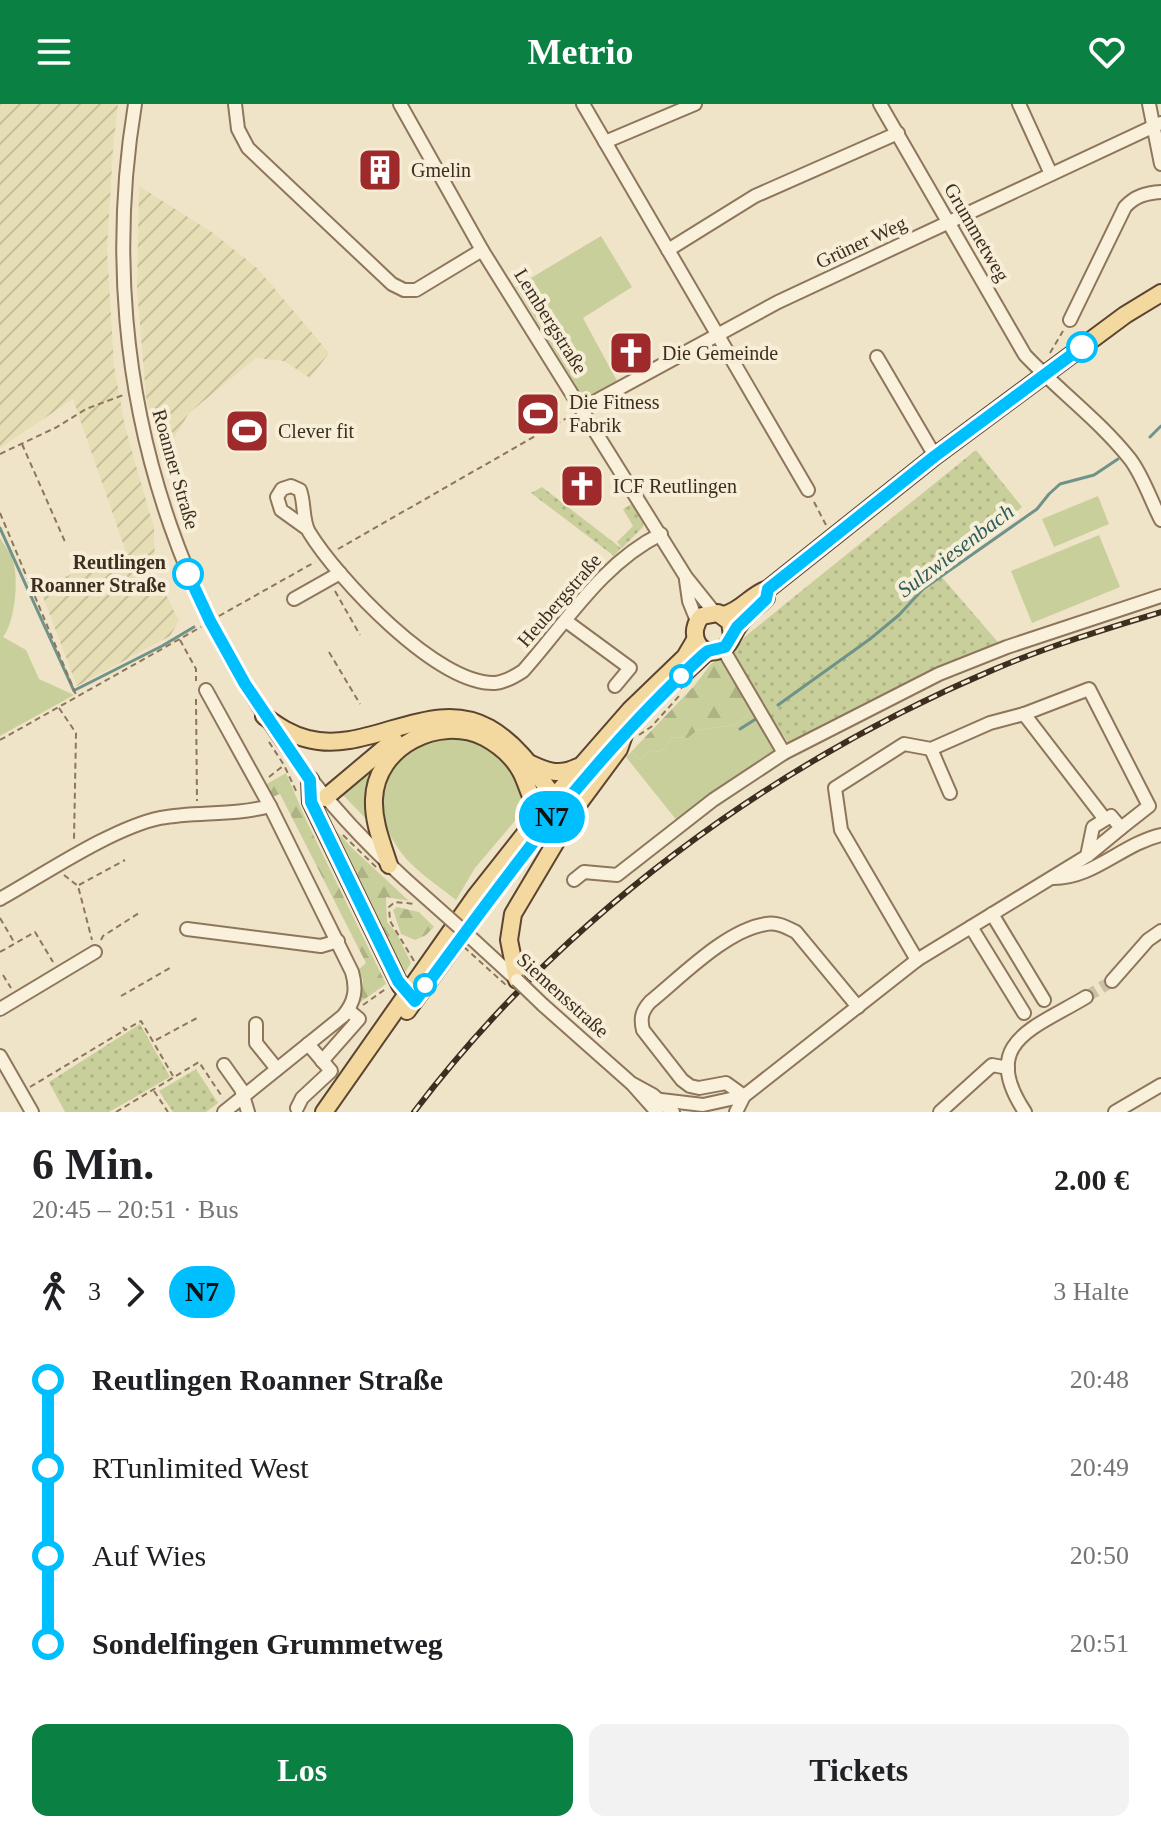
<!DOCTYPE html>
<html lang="de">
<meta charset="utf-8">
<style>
:root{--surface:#fff;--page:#f2f2f2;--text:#202124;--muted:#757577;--accent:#0b8043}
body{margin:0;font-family:Georgia,serif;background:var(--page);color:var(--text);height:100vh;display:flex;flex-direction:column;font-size:30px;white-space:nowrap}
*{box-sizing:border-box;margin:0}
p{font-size:26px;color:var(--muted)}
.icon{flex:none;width:44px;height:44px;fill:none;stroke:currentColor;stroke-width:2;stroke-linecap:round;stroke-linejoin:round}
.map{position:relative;height:1008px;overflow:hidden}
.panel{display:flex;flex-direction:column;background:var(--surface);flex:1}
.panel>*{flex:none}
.badge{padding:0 16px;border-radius:26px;font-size:28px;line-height:52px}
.map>.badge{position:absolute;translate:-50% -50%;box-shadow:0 0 0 4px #fff}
.legs{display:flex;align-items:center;gap:12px;height:88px;padding:0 32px;font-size:26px}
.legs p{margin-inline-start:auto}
.summary{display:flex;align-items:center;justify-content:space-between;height:136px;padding:0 32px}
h1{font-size:44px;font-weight:800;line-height:60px}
.action{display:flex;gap:16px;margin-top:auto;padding:16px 32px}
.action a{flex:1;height:92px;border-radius:16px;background:var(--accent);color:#fff;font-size:32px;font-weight:800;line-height:92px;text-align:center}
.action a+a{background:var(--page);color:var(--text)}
ul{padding:0 32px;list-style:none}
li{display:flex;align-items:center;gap:28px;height:88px;font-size:30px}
li i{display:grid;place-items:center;width:12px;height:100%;margin:0 10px;background:currentColor}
li i::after{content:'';width:20px;height:20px;margin:-10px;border:6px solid;border-radius:50%;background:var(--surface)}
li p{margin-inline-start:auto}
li:first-child i{background:linear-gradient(#0000 50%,currentColor 0)}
li:last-child i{background:linear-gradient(currentColor 50%,#0000 0)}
header{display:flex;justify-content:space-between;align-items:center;height:104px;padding:0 32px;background:var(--accent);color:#fff;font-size:36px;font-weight:800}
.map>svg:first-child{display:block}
.farmland{fill:url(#farmland-furrows)}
.grass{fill:#c9cf9b}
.forest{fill:url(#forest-firs)}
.garden{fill:url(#garden-dots)}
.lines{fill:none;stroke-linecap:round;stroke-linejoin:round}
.stream{stroke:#6f938a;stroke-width:3}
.minor-tunnel{stroke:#ccc0a6;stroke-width:12;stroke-dasharray:12 6;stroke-linecap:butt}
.minor-casing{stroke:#8d765c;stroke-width:16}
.major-casing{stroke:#5b4430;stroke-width:20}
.path{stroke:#8d765c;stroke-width:2;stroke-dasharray:6 4;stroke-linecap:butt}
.minor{stroke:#faf1dc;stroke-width:12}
.major{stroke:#f3d9a0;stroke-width:16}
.rail-casing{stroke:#3d2e20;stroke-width:6}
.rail{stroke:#f7eed8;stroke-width:3;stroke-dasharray:9;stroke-linecap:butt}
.minor-bridge-casing{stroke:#8d765c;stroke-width:16;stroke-linecap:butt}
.path-bridge{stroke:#8d765c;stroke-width:2;stroke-dasharray:6 4;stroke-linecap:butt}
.minor-bridge{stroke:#faf1dc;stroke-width:12}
.line-1-casing{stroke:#fff;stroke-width:18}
.line-1{stroke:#00bfff;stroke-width:12}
.stop-1-dot{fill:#fff;stroke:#00bfff;stroke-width:4}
.labels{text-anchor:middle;stroke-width:8;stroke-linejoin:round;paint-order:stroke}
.poi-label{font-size:20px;fill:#3d2e20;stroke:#f7eed8;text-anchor:start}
.street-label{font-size:20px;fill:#3d2e20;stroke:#f7eed8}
.stop-label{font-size:20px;font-weight:bold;fill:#3d2e20;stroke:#f7eed8;text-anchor:end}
.water-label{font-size:22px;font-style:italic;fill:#2f5d5a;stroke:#f7eed8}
</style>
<header><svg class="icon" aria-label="menu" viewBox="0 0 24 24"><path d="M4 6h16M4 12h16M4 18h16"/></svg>Metrio<svg class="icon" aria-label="heart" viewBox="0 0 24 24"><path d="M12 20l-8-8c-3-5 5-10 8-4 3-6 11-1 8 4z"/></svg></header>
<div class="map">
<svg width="1161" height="1008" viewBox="0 0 1161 1008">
<defs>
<pattern id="farmland-furrows" width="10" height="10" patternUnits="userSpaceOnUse" patternTransform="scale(2)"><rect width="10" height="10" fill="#e6deb5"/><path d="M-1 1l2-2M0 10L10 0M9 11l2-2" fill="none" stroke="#c6bf9b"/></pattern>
<pattern id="forest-firs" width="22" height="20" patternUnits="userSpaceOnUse" patternTransform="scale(2)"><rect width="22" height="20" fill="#c9cf9b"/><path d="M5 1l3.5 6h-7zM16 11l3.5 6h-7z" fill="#aeb285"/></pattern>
<pattern id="garden-dots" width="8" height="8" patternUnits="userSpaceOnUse" patternTransform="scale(2)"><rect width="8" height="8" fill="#c9cf9b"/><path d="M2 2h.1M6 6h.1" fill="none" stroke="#aeb285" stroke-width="1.8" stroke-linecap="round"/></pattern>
</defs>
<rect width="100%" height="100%" fill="#f0e4c8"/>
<g class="farmland">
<path d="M0 0H118L113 45 107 146 114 262 125 323 154 424 155 469 179 517 170 532 77 582 40 485 125 445 73 295 0 344Z"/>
<path d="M139 82 213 129 257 164 329 249 310 274 284 257 256 254 189 309 161 355 146 292 137 185Z"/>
</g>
<g class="grass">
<path d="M601 132 632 183 583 214 617 277 585 296 516 183Z"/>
<path d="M1098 392 1109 420 1054 443 1042 415Z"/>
<path d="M1099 431 1120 483 1032 519 1011 467Z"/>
<path d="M0 434C4 441 11 449 13 457 19 476 15 518 3 533L26 546 39 575 74 591 0 632Z"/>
<path d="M752 608 774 642 773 652 678 718 626 653 631 648 640 656 650 646 661 648 672 633 688 634 698 626 735 621Z"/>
<path d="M466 621 541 681 534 686 530 676 465 623 391 647 373 722 342 690 341 687 405 632Z"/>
<path d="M463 630C506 651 512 660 525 705L475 764 456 796C435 779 410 764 396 741 372 705 383 658 420 638 432 631 450 632 463 630Z"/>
<path d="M396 828 411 859 404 870 385 835Z"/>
</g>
<g class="forest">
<path d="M720 554 752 608 735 621 698 626 688 634 672 633 661 648 650 646 640 656 631 648 694 582 711 560Z"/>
<path d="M286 669 306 716 386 880 358 900 363 876 358 866 366 859 280 690 272 693 265 681Z"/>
<path d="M321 710 352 744 409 797 386 793 387 818 396 828 385 835Z"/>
<path d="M397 803 419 808 434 823 426 831 415 836 401 830 393 806Z"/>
</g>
<g class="garden">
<path d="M976 346 1022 403 940 471 1003 544 793 646 727 547Z"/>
<path d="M542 383 621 444 614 452 531 389Z"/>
<path d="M633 399 643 413V423L622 444 617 438 633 422 623 405Z"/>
<path d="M140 920 170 973 109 1008H65L49 978Z"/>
<path d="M196 965 218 999 206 1008H173L159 987Z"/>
</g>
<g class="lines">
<g class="stream">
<path d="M1150 333 1161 322"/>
<path d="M0 424 74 587"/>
<path d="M75 586 162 542 194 523"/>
<path d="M778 601 870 535 899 511 923 485 1037 405 1049 390 1060 380 1094 371 1118 355"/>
<path d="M740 625 759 613"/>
</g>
<path class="minor-tunnel" d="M1086 893 1112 877"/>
<g class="minor-casing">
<g id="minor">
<path d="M135 0C87 290 188 578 405 775"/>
<path d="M235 0 238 25 248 44 392 180 404 186H416L482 146"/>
<path d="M400 0 482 146 686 473 714 508"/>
<path d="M583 0 808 386"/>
<path d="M880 0 1025 251C1059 287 1099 316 1130 355 1143 372 1151 397 1161 416"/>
<path d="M1019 0 1051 70"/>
<path d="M1149 0 1161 60"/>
<path d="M605 38 695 0"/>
<path d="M668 146 755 92 898 29"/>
<path d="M1070 216 1125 103C1135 92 1146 89 1161 88"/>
<path d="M877 253 935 352"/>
<path d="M583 304 778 198 1161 19"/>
<path d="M306 424 281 406 277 393 282 385 291 382 300 386C305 399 302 416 309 428 337 474 437 581 495 579 505 578 514 573 523 567 565 520 602 459 661 430"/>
<path d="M686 476 689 497 697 517"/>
<path d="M294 495 340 469"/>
<path d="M566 517 630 564 615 582"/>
<path d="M723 545 784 649 939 570 1007 543 1161 492"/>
<path d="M206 586 270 702"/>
<path d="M1024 610 1104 714"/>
<path d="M931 645 950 689"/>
<path d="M1052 774C1093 775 1122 740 1161 731"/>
<path d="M574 776 584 768 617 771 713 696 784 649"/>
<path d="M0 795C43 771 112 724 160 714 196 707 233 712 270 702L352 868C357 885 355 898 343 912L224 1008"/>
<path d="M992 810 1044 896"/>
<path d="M971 823 1024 909"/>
<path d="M187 825 321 842 338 837"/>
<path d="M468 831 517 876"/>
<path d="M917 856 841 726 835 684 904 640 931 645 990 619 1024 610 1089 585 1149 702 1121 724"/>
<path d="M1112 877 1148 836 1161 827"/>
<path d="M543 901 631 979 653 991 673 1008"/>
<path d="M0 905 95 848"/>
<path d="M256 920V939L277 965"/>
<path d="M0 952 32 1008"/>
<path d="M322 957 359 915 348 906"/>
<path d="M224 961 241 985 248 1008"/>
<path d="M633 981 657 1008"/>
<path d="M744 992 726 979 699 984 690 982 682 976 643 926C640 914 642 907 650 898 681 873 726 826 766 820 777 818 786 823 796 828L858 903"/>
<path d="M661 996 703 1001 744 992"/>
<path d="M297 1004 302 994 331 967 308 940"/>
<path d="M736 1008 744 992 917 856 1087 752 1121 724 1111 712 1093 723 1087 752"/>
<path d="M940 1008 992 961 1008 964"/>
<path d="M1025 1008C978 938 1035 924 1086 893"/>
<path d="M1115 1008 1161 981"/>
</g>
</g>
<g class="major-casing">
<g id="major">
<path d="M723 511C741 508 751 490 768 485L935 352 1125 211 1161 189"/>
<path d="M732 532 730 518 718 509 702 512C687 526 697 555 720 546 731 542 732 530 739 521 746 511 757 503 766 494"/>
<path d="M677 576 708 547"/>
<path d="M264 612C278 622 291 631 308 635 368 651 431 591 489 624 521 642 539 674 560 701"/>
<path d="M531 660C548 668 560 672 578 663"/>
<path d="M310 676 311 698 400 881 411 894"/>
<path d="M325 694 394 636"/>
<path d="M523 749 587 671"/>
<path d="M389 761C382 739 373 718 374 695 376 642 439 611 484 633 499 641 512 652 520 666 530 683 529 703 549 711"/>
<path d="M517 876 509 836 513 810 579 699 619 645 625 628"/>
<path d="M407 907 506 770"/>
<path d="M324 1008 475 793 554 693 630 606 685 553 695 536"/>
</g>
</g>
<g class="path">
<path d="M1050 249 1063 227"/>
<path d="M22 340 66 440"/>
<path d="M0 350 57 323 86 305 126 290"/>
<path d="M814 398 826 421"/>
<path d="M0 409 77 593"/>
<path d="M338 445 572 311"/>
<path d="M335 487 360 531"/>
<path d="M219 512 315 458"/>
<path d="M180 536 196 565V577"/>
<path d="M329 548 360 600"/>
<path d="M196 595 197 697"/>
<path d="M59 604 76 629 74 736"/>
<path d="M639 631 651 623 680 591"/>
<path d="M0 636 201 523"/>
<path d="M269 638 284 661 297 689"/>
<path d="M269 673 283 662"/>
<path d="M343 731 376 763"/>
<path d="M64 771 78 782 92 836"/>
<path d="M79 781 125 756"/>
<path d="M0 814 14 838"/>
<path d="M101 836 103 832 139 809"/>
<path d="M0 848 35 828 53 858"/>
<path d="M414 857 390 817 389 803 395 798 416 800"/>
<path d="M3 871 11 884"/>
<path d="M121 892 170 864"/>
<path d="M363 901 387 884"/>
<path d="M123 923 125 926 141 917 173 972"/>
<path d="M156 936 197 914"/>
<path d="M30 983 125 926"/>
<path d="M154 987 168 1008"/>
<path d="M116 1008 199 958 223 994"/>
</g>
<use href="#minor" class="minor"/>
<use href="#major" class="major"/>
<g class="rail-casing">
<path id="rail" d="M414 1008C562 813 771 660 995 565 1049 542 1105 525 1161 508"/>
</g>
<use href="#rail" class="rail"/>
<g class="minor-bridge-casing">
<g id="minor-bridge">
<path d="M405 775 468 831"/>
<path d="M517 876 543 901"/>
</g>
</g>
<path class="path-bridge" d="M464 843 507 882"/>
<use href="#minor-bridge" class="minor-bridge"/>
</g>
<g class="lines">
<g class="line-1-casing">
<path id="line-1" d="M188 470 210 517 245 580 310 676 311 698 316 708 398 877 415 897C504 775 591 654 703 551L708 547 725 543 737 523 766 495 768 485 935 352 1082 243"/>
</g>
<use href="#line-1" class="line-1"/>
</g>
<defs>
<g id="building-square" transform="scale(2.3)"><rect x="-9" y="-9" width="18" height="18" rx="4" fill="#9e2a2b" stroke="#f7eed8"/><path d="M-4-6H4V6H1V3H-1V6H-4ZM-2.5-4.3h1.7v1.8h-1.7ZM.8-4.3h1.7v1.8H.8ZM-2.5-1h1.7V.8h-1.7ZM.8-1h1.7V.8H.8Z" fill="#fff"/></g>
<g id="church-square" transform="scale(2.3)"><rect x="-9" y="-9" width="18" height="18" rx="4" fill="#9e2a2b" stroke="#f7eed8"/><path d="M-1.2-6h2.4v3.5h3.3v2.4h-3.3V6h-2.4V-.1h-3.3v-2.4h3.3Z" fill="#fff"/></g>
<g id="stadium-square" transform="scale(2.3)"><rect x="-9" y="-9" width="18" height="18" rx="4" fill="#9e2a2b" stroke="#f7eed8"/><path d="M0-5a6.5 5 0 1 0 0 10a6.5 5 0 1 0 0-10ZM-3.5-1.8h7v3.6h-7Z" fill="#fff"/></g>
</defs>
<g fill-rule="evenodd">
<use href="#building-square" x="380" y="66"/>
<use href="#church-square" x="631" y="249"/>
<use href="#stadium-square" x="538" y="310"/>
<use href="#stadium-square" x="247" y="327"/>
<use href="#church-square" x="582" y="382"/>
</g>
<g class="stop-1-dot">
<circle cx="1082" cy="243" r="14"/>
<circle cx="188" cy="470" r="14"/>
<circle cx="681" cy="572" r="10"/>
<circle cx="425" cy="881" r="10"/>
</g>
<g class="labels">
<g class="poi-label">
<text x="411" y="73">Gmelin</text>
<text x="662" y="256">Die Gemeinde</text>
<text x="569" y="305">Die Fitness<tspan x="569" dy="23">Fabrik</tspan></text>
<text x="278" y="334">Clever fit</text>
<text x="613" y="389">ICF Reutlingen</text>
</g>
<g class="street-label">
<text transform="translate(977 128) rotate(60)" y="7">Grummetweg</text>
<text transform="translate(861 138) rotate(-25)" y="7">Grüner Weg</text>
<text transform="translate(551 217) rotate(58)" y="7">Lembergstraße</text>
<text transform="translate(176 365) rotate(74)" y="7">Roanner Straße</text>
<text transform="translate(559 496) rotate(-49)" y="7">Heubergstraße</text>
<text transform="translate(563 891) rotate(42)" y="7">Siemensstraße</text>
</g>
<g class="stop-label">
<text x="166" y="465">Reutlingen<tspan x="166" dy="23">Roanner Straße</tspan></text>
</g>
<g class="water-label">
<text transform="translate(955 446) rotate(-37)" y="8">Sulzwiesenbach</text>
</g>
</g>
</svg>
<b class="badge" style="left:552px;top:713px;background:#00bfff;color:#111">N7</b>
</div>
<section class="panel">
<div class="summary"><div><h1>6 Min.</h1><p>20:45 – 20:51 · Bus</p></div><b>2.00 €</b></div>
<div class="legs"><svg class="icon" aria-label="walk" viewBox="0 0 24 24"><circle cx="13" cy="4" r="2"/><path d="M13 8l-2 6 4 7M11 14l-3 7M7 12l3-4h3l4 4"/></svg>3<svg class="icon" aria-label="forward" viewBox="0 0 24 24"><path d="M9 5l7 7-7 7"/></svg><b class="badge" style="background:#00bfff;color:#111">N7</b><p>3 Halte</p></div>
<ul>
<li><i style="color:#00bfff"></i><b>Reutlingen Roanner Straße</b><p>20:48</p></li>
<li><i style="color:#00bfff"></i><span>RTunlimited West</span><p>20:49</p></li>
<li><i style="color:#00bfff"></i><span>Auf Wies</span><p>20:50</p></li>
<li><i style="color:#00bfff"></i><b>Sondelfingen Grummetweg</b><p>20:51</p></li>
</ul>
<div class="action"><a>Los</a><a>Tickets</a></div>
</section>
